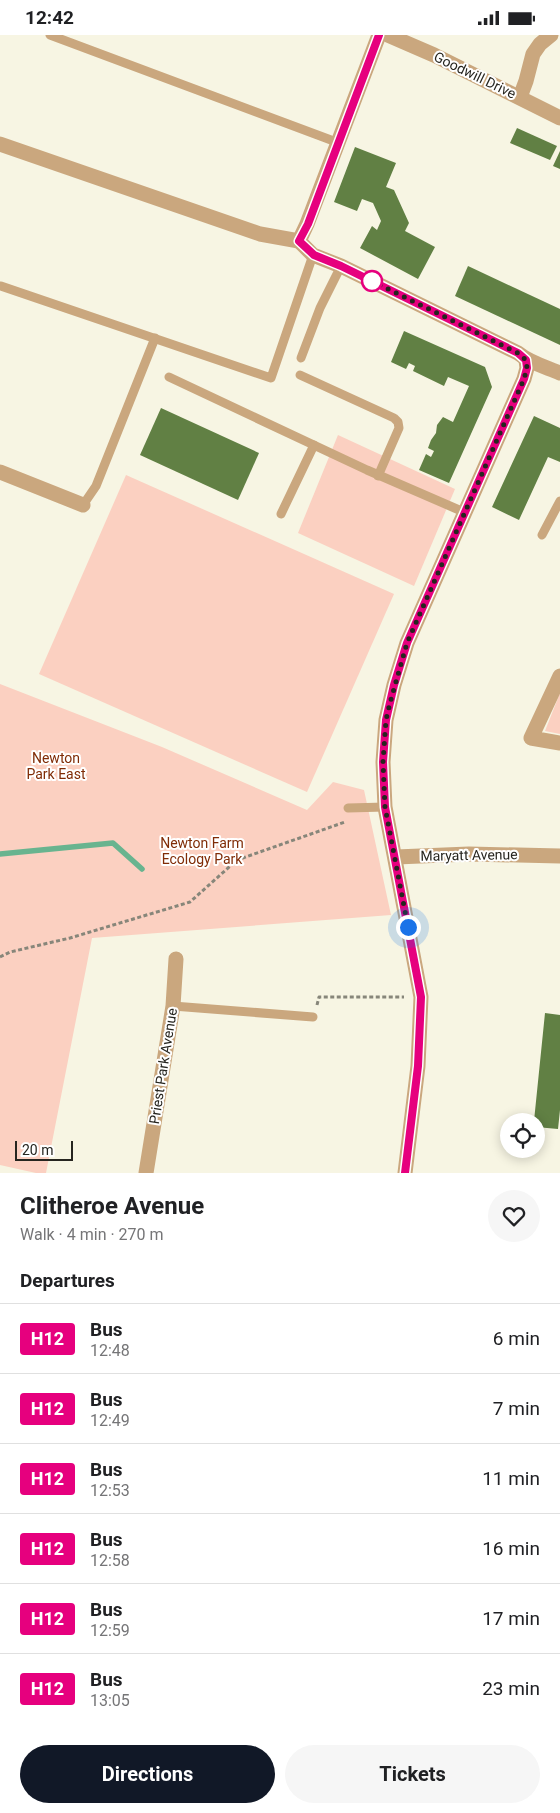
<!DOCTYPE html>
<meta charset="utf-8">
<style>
:root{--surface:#fff;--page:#f6f6f6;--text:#202124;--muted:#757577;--line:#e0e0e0;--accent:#111827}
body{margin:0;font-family:Roboto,sans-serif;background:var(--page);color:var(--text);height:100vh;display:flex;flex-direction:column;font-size:19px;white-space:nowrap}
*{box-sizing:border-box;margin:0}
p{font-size:16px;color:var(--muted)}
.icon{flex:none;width:28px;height:28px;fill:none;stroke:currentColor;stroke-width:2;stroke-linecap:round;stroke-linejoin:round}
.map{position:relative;height:1138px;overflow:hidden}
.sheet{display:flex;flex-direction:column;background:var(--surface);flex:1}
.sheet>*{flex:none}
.badge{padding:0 10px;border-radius:4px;font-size:18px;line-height:32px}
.fabs{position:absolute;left:500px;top:1078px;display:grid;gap:10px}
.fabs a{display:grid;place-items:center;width:45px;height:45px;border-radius:50%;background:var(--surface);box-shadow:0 2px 12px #0003;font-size:25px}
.scale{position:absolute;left:15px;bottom:12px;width:58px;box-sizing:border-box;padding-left:5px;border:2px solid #26251f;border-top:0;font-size:14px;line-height:18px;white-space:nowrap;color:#26251f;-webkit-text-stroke:4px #fff;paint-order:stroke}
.you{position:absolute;width:25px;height:25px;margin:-12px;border:4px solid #fff;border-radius:50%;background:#1a73e8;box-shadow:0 0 0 8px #1a73e833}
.map>.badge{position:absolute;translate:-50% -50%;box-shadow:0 0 0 2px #fff}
h2{padding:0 20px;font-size:19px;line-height:45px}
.round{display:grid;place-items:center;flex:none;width:52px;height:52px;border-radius:26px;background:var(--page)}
.summary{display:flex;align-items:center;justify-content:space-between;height:85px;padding:0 20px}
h1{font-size:24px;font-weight:700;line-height:38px}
.action{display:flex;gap:10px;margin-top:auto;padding:10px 20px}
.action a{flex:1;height:58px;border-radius:30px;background:var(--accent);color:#fff;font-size:20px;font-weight:700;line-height:58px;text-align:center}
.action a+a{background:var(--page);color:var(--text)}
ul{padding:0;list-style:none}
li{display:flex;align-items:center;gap:15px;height:70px;padding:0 20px;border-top:1px solid var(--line)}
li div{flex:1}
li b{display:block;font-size:19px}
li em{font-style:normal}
li .badge{min-width:55px;font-weight:700;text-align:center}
.status{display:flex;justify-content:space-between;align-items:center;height:35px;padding:0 25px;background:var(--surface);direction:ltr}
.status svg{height:14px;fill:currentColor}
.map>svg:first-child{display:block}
.green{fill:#fbd0c1}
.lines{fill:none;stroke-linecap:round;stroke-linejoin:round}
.stream{stroke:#68b48f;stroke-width:5.5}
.building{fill:#618044}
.path{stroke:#87867a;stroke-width:3;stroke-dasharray:4 2.5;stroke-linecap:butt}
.lane{stroke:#caa77e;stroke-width:9}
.street{stroke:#caa77e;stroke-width:15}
.line-casing{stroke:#fff;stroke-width:11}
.line{stroke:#e6007e;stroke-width:8}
.walk{stroke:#26251f;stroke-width:5;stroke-dasharray:0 9}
.stop-dot{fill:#fff;stroke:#e6007e;stroke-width:2.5}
.labels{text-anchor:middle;stroke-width:4;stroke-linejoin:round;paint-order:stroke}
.street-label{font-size:14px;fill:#26251f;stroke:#fff}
.park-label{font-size:14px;fill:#802c06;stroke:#fff}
</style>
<div class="status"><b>12:42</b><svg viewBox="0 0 49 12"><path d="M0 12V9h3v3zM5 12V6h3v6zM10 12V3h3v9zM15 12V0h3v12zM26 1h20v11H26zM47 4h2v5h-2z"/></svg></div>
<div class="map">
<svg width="560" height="1138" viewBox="0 0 560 1138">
<rect width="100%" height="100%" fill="#f7f5e3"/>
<g class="green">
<path d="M338 400 455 454 414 551 298 498Z"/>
<path d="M126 440 394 559 307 757 39 639Z"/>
<path d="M0 649 162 712 307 775 333 747 364 755 391 880 92 903 46 1138H36L0 1130Z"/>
<path d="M560 658V699L545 696Z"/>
</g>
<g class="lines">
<path class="stream" d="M0 819 113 808 142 834"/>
</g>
<g class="building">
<path d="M517 93 557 111 550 125 510 108Z"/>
<path d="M355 112 396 128 386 152 394 155 409 188 405 196 435 212 418 244 360 213 372 191 377 195 381 186 373 168 362 164 357 176 334 167Z"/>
<path d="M560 116V134L553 131Z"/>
<path d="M468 231 560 274V310L455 261Z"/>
<path d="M404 296 485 332 492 352 449 448 419 435 426 419 431 422 434 416 428 413 431 405 436 398 437 390 443 382 453 387 469 351 448 342 444 351 413 336 415 331 409 328 406 334 391 327Z"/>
<path d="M161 373 259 418 238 465 140 420Z"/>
<path d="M534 381 560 393V427L548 422 519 485 492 472Z"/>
<path d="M545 978 560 980V1075L558 1094 536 1092V1086H534Z"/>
</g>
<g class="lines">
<g class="path">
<path d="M0 922 10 917 70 903 190 867 237 825 345 787"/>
<path d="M317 970 319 962H404"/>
</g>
<g class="lane">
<path d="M50 0 339 108"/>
<path d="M1 251 271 343 313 220"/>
<path d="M301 323 320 273 341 231"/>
<path d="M300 340 394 383 398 387 399 393 378 441"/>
<path d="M169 342 367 435 466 478"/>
<path d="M83 470 96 451 155 303"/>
<path d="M281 479 314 410"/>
<path d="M542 500 560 466"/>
<path d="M348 773 385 772"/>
<path d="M173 971 313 982"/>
</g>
<g class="street">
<path d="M379 0 307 189 299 206 313 220 341 231 518 318C530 328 546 332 560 338"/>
<path d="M388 0 434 20 560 83"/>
<path d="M520 62 526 46 533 19 540 9 551 0"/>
<path d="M0 109 260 199 299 206"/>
<path d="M0 437 83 470"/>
<path d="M560 641 531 703 560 708"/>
<path d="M396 822 469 819 560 821"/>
<path d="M146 1138 173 971 176 924"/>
<path d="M405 1138 418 1031 421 962 385 772 383 727 386 685 394 650 407 608 524 344 527 333 526 325"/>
</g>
</g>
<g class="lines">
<g class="line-casing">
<path id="line" d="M379 0 308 189 299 206 314 220 341 231 518 318 526 325 527 333 524 344 407 608 394 650 386 685 383 727 385 772 421 962 418 1031 405 1138"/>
</g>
<use href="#line" class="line"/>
<path class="walk" d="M372 246 518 318 526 325 527 333 524 344 407 608 390 668 386 685 383 727 385 772 408 892"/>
</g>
<circle class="stop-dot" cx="372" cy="246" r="10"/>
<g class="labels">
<g class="street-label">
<text transform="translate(475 40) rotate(26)" y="5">Goodwill Drive</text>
<text transform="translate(469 820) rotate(-1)" y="5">Maryatt Avenue</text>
<text transform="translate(163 1031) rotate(-81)" y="5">Priest Park Avenue</text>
</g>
<g class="park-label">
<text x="56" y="728">Newton<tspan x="56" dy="16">Park East</tspan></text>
<text x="202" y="813">Newton Farm<tspan x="202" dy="16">Ecology Park</tspan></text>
</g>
</g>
</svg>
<div class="fabs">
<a><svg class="icon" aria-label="locate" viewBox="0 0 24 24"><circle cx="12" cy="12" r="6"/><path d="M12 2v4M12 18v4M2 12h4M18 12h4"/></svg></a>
</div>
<div class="scale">20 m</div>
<div class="you" style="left:408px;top:892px"></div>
</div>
<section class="sheet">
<div class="summary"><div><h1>Clitheroe Avenue</h1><p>Walk · 4 min · 270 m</p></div><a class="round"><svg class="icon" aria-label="heart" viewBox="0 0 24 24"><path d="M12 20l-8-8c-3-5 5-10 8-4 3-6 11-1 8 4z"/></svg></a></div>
<h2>Departures</h2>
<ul>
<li><span class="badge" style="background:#e6007e;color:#fff">H12</span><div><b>Bus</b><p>12:48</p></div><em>6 min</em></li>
<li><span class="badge" style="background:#e6007e;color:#fff">H12</span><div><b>Bus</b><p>12:49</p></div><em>7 min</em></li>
<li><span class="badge" style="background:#e6007e;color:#fff">H12</span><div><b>Bus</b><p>12:53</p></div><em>11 min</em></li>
<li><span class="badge" style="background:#e6007e;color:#fff">H12</span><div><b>Bus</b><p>12:58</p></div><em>16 min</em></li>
<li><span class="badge" style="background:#e6007e;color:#fff">H12</span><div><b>Bus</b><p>12:59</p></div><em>17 min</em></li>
<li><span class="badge" style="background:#e6007e;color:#fff">H12</span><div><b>Bus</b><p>13:05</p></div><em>23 min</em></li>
</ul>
<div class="action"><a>Directions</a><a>Tickets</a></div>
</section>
